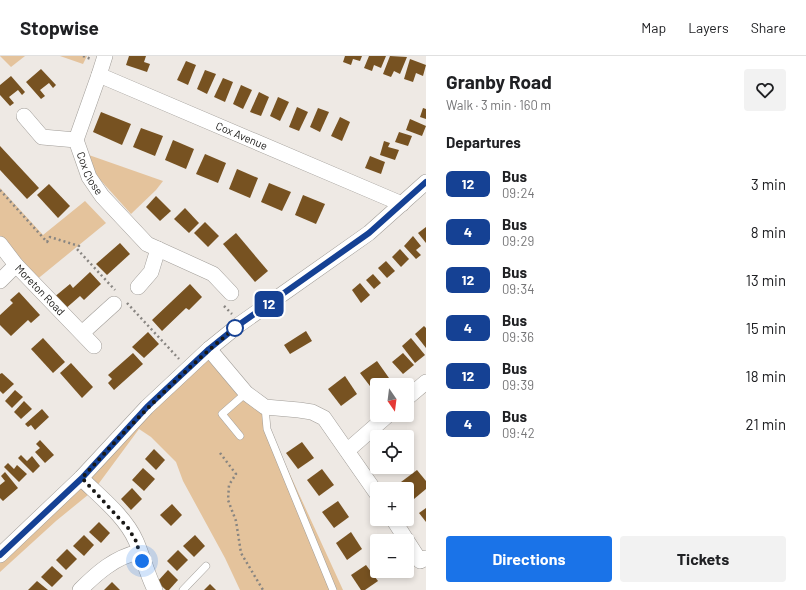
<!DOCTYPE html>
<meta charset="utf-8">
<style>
:root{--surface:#fff;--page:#f2f2f2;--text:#202124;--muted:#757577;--line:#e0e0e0;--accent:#1a73e8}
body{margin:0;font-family:Barlow,sans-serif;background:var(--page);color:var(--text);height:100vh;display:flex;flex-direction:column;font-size:15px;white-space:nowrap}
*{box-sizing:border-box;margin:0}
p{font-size:13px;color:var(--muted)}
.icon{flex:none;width:22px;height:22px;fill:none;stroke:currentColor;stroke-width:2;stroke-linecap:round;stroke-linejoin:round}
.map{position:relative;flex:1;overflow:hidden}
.details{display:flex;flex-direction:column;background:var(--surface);width:380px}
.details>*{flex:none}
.badge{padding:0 8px;border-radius:6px;font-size:14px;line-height:26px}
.needle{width:26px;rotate:166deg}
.fabs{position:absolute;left:370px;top:322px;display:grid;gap:8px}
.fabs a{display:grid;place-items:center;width:44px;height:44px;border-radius:4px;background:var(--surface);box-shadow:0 2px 6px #0003;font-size:20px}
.you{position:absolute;width:20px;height:20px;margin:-10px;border:3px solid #fff;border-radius:50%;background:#1a73e8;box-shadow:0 0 0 6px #1a73e833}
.map>.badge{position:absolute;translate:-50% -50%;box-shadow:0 0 0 2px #fff}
h2{padding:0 20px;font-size:15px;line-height:36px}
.round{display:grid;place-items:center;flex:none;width:42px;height:42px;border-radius:4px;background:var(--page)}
.headline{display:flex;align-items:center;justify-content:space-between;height:68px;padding:0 20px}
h1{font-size:19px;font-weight:700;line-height:30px}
.action{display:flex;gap:8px;margin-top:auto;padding:8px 20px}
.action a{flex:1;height:46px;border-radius:4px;background:var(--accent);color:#fff;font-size:16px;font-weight:700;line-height:46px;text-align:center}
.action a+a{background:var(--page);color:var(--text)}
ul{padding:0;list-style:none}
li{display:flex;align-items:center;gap:12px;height:48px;padding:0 20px}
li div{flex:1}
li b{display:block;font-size:15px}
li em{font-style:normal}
li .badge{min-width:44px;font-weight:700;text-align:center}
header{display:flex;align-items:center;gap:24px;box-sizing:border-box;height:56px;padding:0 20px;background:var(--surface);border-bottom:1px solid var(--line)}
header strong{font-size:19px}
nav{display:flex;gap:22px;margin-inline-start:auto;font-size:14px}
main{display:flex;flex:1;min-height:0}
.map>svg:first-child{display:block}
.green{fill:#e4c39c}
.building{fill:#775221}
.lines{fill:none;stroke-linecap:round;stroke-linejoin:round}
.service-casing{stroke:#a19d98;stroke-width:8}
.minor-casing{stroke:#a19d98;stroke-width:16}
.path{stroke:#888581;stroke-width:2.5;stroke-dasharray:2 3;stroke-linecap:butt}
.service{stroke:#fff;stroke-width:7}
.minor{stroke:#fff;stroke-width:15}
.line-casing{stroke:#fff;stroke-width:9}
.line{stroke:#154194;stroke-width:6}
.walk{stroke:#191816;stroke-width:4;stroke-dasharray:0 7.2}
.stop-dot{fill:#fff;stroke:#154194;stroke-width:2}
.labels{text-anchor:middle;stroke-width:4;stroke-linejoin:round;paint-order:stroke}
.street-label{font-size:11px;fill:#191816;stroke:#eee9e4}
</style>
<header>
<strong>Stopwise</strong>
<nav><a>Map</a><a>Layers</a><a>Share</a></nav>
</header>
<main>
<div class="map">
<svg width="426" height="534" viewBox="0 0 426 534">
<rect width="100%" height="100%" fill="#eee9e4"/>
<g class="green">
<path d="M0 0H25L11 11Z"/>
<path d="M60 0H87L83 8Z"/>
<path d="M86 98 163 125 156 134 131 158 95 118Z"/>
<path d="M0 132 43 179 85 145 106 167 35 225 0 186Z"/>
<path d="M209 293 265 351 267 373 282 401 343 534H240L225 502 183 425 176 406 151 381 139 373 94 434 56 465 0 516V499Z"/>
</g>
<g class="building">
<path d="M129 0H146L144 6 150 8 147 16 126 9Z"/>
<path d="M345 0H362L360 5 353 3 351 9 343 6Z"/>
<path d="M369 0H386L381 12 374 9 372 15 364 12Z"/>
<path d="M390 0 407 1 400 18 394 15 391 21 383 18Z"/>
<path d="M410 3 426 9 423 20 416 17 413 26 404 23Z"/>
<path d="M186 5 196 9 188 29 177 24Z"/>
<path d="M41 13 56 29 53 32 49 27 40 34 45 40 41 43 26 26Z"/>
<path d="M205 14 216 18 207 38 197 33Z"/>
<path d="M11 20 25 36 22 39 18 34 9 41 14 47 10 50 0 39V29Z"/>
<path d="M223 22 233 26 225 46 214 41Z"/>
<path d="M241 29 252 34 243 53 233 48Z"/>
<path d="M259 36 269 41 261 60 250 56Z"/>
<path d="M278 41 289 46 280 65 270 60Z"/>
<path d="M297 51 308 56 299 75 289 71Z"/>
<path d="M318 52 329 56 320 76 310 71Z"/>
<path d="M423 52 426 53V63L420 61Z"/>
<path d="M101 56 131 68 122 89 93 76Z"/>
<path d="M340 61 350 66 342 85 331 80Z"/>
<path d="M410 63 426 70 422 80 406 74Z"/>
<path d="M141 72 163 80 155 100 133 91Z"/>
<path d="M399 76 412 80 408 90 395 86Z"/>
<path d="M173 84 194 93 186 113 165 104Z"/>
<path d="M384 85 390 87 388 91 399 94 395 104 380 99Z"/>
<path d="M0 90 39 132 27 143 0 114Z"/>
<path d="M205 98 226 107 218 127 196 118Z"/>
<path d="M370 100 385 106 381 118 365 112Z"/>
<path d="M237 113 258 122 250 142 229 133Z"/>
<path d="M269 127 291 136 282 155 261 146Z"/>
<path d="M49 128 70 150 58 162 37 139Z"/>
<path d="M303 139 325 148 316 168 295 159Z"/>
<path d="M156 140 171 155 160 165 146 151Z"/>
<path d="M185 152 199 167 189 177 174 163Z"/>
<path d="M205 166 219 180 208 191 194 177Z"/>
<path d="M426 171V187L418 177Z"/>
<path d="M236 177 268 215 255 226 223 188Z"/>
<path d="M413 180 421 190 416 194 421 199 416 203 404 190Z"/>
<path d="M120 187 130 198 107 219 96 208Z"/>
<path d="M400 193 409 203 401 211 392 201Z"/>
<path d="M386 205 395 215 387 222 378 212Z"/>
<path d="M90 216 101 228 84 244 80 240 64 254 53 242 70 228 73 232Z"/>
<path d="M373 218 381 227 374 233 366 224Z"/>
<path d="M360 227 370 239 361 247 352 234Z"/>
<path d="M190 228 202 241 189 254 186 252 162 275 152 264Z"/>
<path d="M19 236 40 259 31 267 28 264 11 280 0 269V259L13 247 10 244Z"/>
<path d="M424 270 426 272V292L415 278Z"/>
<path d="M306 275 312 285 290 298 284 289Z"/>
<path d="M148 276 159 288 144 302 132 291Z"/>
<path d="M43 282 65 306 53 317 31 293Z"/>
<path d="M411 282 425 299 415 307 402 290Z"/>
<path d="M133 297 143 308 114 334 108 327 112 323 108 319Z"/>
<path d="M403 297 414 309 403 318 392 306Z"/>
<path d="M377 305 389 322 380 329H377L373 334 360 317Z"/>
<path d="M71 307 93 331 82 342 60 317Z"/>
<path d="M2 317 14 328 3 338 0 335V318Z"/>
<path d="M345 320 357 338 341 350 328 333Z"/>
<path d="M15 334 23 341 12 352 5 345Z"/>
<path d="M24 345 32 353 21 363 14 356Z"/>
<path d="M42 353 49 361 35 374 31 369 28 371 25 368Z"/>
<path d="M40 384 54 399 45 407 35 396 40 392 36 388Z"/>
<path d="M302 386 314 402 298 413 286 397Z"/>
<path d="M154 393 165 404 156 414 145 403Z"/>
<path d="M21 399 27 405 32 400 40 410 33 417 18 402Z"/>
<path d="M8 407 14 413 17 409 27 418 19 426 4 411Z"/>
<path d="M385 411H400L390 418Z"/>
<path d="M143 412 155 423 144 435 132 424Z"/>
<path d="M322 413 334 429 319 440 307 424Z"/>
<path d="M417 414 426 425V433L414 443 401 426Z"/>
<path d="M5 416 18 432 3 445 0 442V429L5 425 1 420Z"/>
<path d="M132 432 142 443 131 454 121 443Z"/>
<path d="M338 445 349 461 334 472 322 456Z"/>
<path d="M172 448 182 459 171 470 160 459Z"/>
<path d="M426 452V466L419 457Z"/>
<path d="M99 466 110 477 101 487 89 476Z"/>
<path d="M351 476 362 493 347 504 336 487Z"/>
<path d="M84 479 94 489 84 500 73 490Z"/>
<path d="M195 479 205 490 194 501 183 490Z"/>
<path d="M67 493 77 503 66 514 56 504Z"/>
<path d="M178 494 188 504 177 515 167 505Z"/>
<path d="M366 509 378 525 365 534H361L351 519Z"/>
<path d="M52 510 63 520 52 531 41 521Z"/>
<path d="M168 514 178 524 169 534H166L157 526Z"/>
<path d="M37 525 48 534H28Z"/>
<path d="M112 526 120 534H104Z"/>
<path d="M210 528 216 534H204Z"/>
</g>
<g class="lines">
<g class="service-casing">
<g id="service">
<path d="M265 351 267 373 333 534"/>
<path d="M240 380 222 358 246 337"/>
<path d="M183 534 206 510"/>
</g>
</g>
<g class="minor-casing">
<g id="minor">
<path id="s1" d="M105 0 99 19 402 148"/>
<path id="s2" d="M99 19 76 84 89 121 102 140 147 188 213 218 231 237"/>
<path d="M24 60 42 81 76 84"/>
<path id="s3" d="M0 188 16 209 94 290"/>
<path d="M0 225 16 209"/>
<path d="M138 231 151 216 158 193"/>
<path d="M82 277 114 248"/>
<path d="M209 293 246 337 265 351 299 354 312 356 324 362 377 438"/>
<path d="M407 342 426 326"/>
<path d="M348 394 388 359"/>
<path d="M81 422C100 441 125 460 136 485 143 501 147 518 155 534"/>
<path d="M393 463 420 505 426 502"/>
<path d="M0 499 81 422 147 351 209 293 240 268 369 177 426 126"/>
<path d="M80 534C97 517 115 501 139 496"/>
</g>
</g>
<g class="path">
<path d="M83 0 91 3"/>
<path d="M0 134 47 186 50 181 79 190 77 193 115 234"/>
<path d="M127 247 179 303"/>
<path d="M224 250 232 258"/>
<path d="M220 397 236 418 229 429 228 444 236 465 241 497 263 534"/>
</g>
<use href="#service" class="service"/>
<use href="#minor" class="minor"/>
</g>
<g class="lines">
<g class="line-casing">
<path id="line" d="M0 499 82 422 147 351 209 293 240 268 369 177 426 126"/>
</g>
<use href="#line" class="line"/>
<path class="walk" d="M142 505 136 485 128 472 82 422C130 369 179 318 235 272"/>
</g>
<circle class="stop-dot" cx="235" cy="272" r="8"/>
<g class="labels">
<g class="street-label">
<text dy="4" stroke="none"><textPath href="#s1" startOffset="175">Cox Avenue</textPath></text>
<text dy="4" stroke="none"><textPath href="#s2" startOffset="105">Cox Close</textPath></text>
<text dy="4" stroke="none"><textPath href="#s3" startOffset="61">Moreton Road</textPath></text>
</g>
</g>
</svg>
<div class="fabs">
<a><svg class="needle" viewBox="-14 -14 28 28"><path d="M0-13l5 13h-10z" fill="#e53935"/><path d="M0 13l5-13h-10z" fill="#757577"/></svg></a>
<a><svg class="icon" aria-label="locate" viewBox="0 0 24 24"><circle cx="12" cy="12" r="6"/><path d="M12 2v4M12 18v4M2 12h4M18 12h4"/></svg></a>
<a>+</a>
<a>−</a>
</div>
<div class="you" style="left:142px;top:505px"></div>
<b class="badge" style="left:269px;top:248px;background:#154194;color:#fff">12</b>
</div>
<section class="details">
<div class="headline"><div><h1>Granby Road</h1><p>Walk · 3 min · 160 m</p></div><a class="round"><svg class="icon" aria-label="heart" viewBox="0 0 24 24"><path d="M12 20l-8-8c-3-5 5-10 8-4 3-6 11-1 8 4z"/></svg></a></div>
<h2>Departures</h2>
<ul>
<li><span class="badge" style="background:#154194;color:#fff">12</span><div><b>Bus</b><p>09:24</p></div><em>3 min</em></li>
<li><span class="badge" style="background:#154194;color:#fff">4</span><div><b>Bus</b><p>09:29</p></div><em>8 min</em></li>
<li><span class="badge" style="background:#154194;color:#fff">12</span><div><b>Bus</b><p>09:34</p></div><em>13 min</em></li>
<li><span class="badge" style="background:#154194;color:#fff">4</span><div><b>Bus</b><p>09:36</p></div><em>15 min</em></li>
<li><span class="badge" style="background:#154194;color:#fff">12</span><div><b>Bus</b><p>09:39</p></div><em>18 min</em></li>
<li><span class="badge" style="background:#154194;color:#fff">4</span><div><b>Bus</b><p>09:42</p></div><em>21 min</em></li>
</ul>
<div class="action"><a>Directions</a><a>Tickets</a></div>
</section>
</main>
